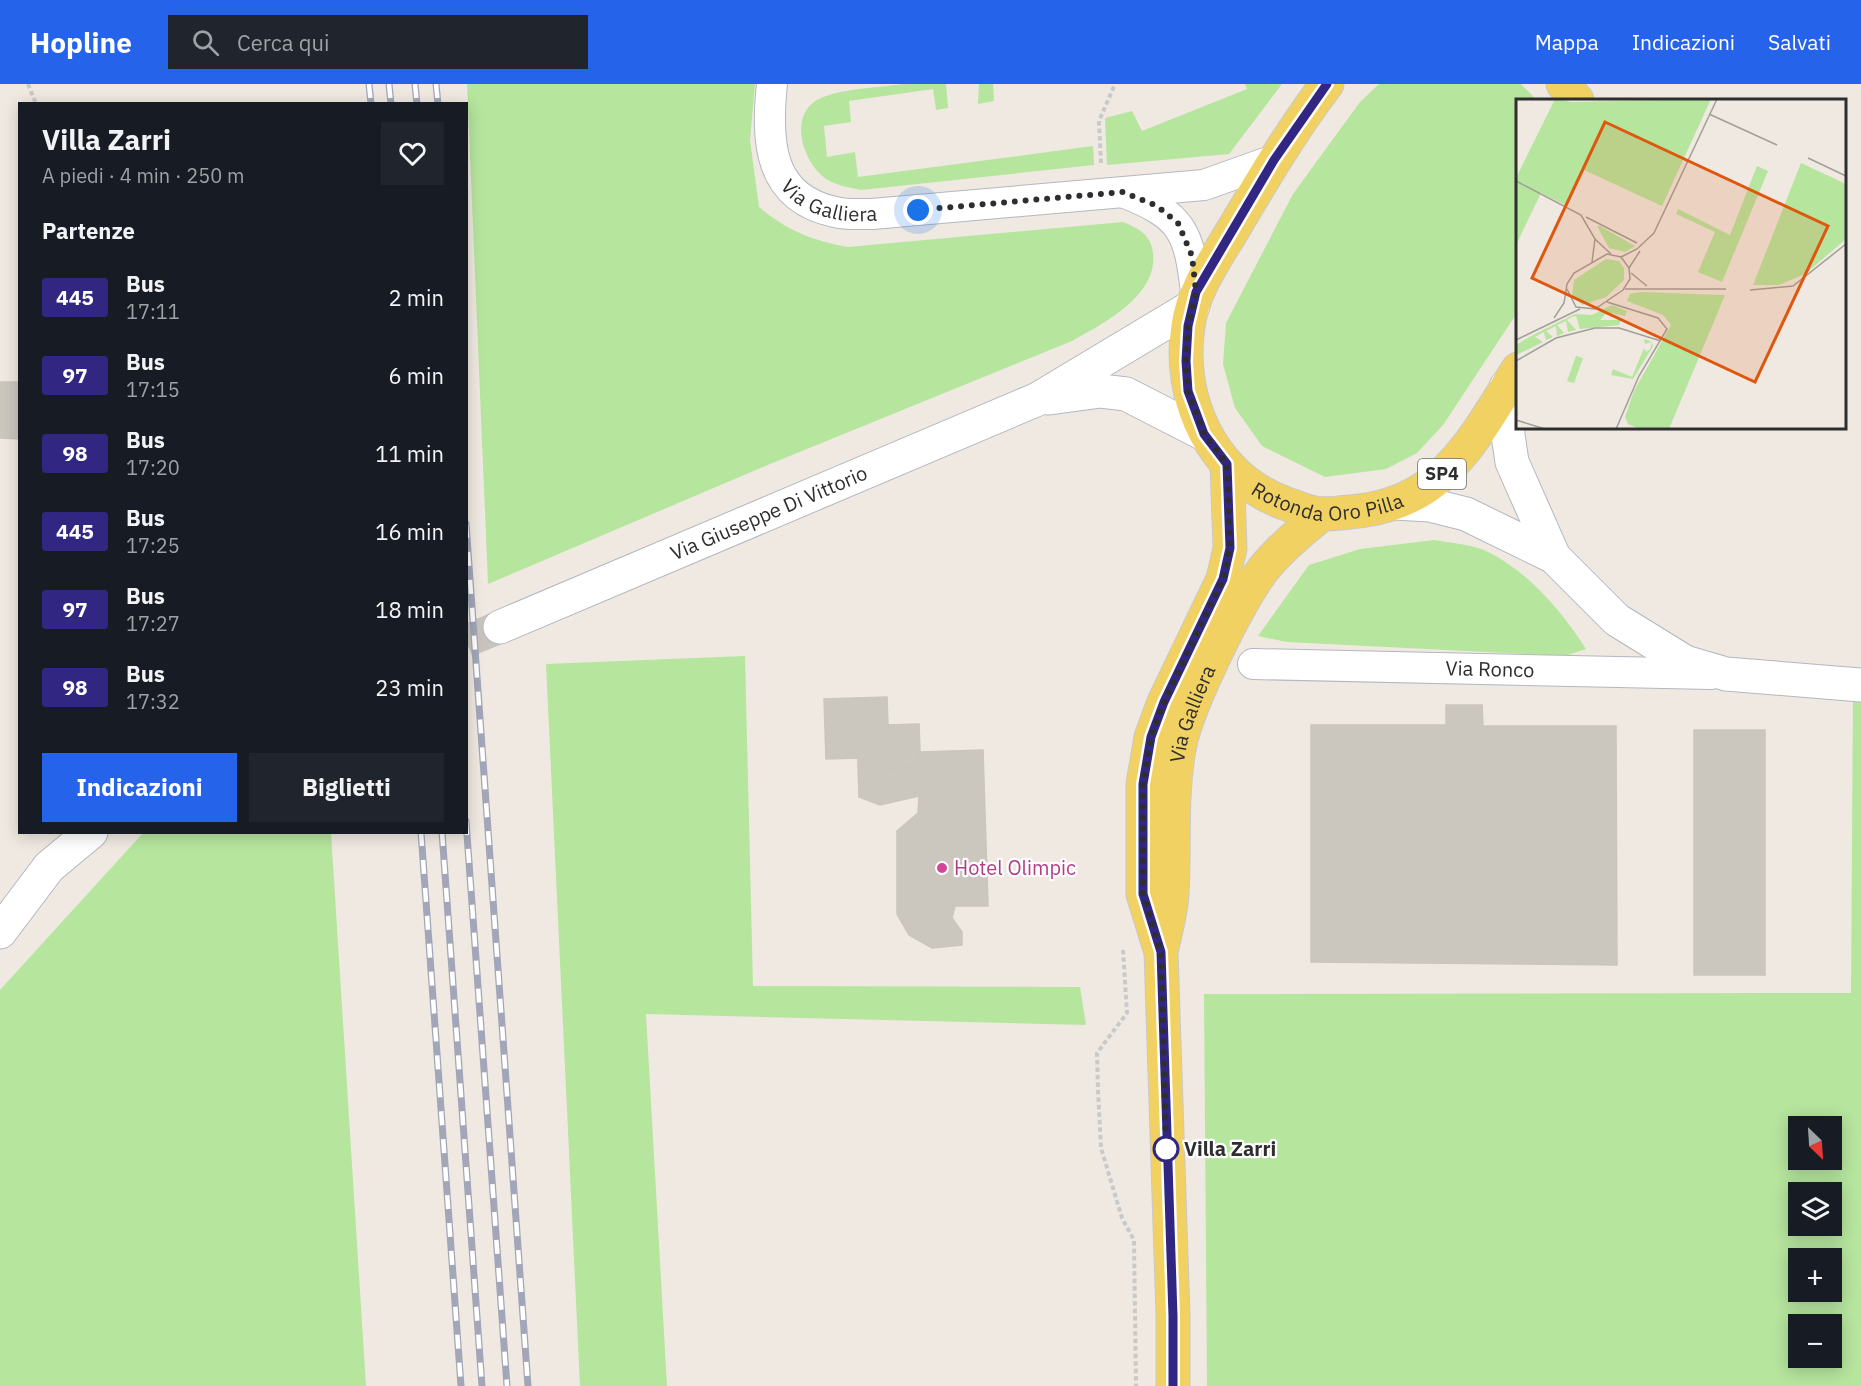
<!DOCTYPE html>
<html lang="it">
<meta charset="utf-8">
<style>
:root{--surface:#171b24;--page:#20242c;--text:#f1f3f6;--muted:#9ea1a6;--accent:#2563eb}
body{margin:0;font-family:"IBM Plex Sans",sans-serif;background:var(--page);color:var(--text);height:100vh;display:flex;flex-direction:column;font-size:22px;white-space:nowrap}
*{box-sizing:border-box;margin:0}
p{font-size:20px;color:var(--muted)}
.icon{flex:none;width:33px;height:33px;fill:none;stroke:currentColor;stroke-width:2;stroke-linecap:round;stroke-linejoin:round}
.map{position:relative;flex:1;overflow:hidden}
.side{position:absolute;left:18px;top:18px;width:450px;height:732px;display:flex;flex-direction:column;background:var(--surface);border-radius:0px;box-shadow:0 3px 15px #0003}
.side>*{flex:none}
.badge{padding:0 12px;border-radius:4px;font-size:21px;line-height:39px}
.needle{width:39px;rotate:155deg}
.controls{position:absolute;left:1788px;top:1032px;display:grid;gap:12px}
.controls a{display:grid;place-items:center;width:54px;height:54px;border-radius:0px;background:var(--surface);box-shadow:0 3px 15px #0003;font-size:30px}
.you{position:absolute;width:30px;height:30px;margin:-15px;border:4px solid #fff;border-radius:50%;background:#1a73e8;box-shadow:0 0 0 9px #1a73e833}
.map>.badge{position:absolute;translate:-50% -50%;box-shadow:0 0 0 3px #fff}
h2{padding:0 24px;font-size:22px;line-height:54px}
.round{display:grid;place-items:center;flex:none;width:63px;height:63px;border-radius:0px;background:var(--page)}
.summary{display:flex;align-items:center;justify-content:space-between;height:102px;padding:0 24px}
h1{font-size:28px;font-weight:700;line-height:45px}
.action{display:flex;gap:12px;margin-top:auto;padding:12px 24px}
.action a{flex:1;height:69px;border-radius:0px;background:var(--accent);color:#fff;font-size:24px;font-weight:700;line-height:69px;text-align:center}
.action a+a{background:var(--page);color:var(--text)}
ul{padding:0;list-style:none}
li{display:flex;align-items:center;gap:18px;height:78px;padding:0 24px}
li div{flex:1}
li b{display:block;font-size:22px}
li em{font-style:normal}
li .badge{min-width:66px;font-weight:700;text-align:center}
header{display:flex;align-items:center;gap:36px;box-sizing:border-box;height:84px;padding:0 30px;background:var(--accent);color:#fff}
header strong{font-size:28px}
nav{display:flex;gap:33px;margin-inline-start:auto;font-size:21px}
.search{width:420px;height:54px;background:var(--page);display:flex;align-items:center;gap:15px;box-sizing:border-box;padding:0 21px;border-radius:0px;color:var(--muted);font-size:22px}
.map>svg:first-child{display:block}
.green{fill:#b6e59e;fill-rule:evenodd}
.building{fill:#cbc7bf;stroke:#cbc5ba;stroke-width:1.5}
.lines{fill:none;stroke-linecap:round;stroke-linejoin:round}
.tertiary-tunnel{stroke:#c8c4bd;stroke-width:33;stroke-dasharray:33 16;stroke-linecap:butt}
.minor-casing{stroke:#b4b7c1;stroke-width:32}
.tertiary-casing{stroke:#b4b7c1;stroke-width:35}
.primary-casing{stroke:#c9c9c9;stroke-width:35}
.path{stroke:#c9c9c9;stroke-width:4;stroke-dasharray:4.5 3;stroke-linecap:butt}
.minor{stroke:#fff;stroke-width:30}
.tertiary{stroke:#fff;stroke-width:33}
.primary{stroke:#f2d163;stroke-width:33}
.rail-casing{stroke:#a3a6b8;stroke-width:7}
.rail{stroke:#fff;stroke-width:4.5;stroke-dasharray:14;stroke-linecap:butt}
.line-casing{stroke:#fff;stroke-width:14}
.line{stroke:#312783;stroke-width:9}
.walk{stroke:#2e2e2e;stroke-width:6;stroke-dasharray:0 10.8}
.hotel-dot{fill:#d1479c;stroke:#fff;stroke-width:2}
.stop-dot{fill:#fff;stroke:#312783;stroke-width:3}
.labels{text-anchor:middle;stroke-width:4.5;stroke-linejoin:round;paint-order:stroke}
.shield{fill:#fff;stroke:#6d6d6d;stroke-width:1.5}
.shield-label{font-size:18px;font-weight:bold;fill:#2e2e2e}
.street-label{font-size:20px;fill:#2e2e2e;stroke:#fff}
.hotel-label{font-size:20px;fill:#b23c85;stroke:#fff;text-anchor:start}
.stop-label{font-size:20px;font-weight:bold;fill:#2e2e2e;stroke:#fff;text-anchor:start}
.inset-road{fill:none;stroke:#a29e99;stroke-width:1.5}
.view{fill:#df570e;fill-opacity:0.15;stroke:#df570e;stroke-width:3}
.inset-edge{fill:none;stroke:#2e2e2e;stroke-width:3}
</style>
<header>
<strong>Hopline</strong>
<div class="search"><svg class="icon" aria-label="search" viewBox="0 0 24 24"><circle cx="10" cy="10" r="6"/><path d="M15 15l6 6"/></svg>Cerca qui</div>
<nav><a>Mappa</a><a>Indicazioni</a><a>Salvati</a></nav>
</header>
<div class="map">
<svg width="1861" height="1302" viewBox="0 0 1861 1302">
<rect width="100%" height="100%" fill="#efe9e1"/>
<g class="green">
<path d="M467 0H755L750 56 759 123C788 147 811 156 848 163L1123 138C1140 145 1151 151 1153 169 1158 212 1104 239 1072 257L770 380 488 500Z"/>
<path d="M903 0H946L948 24 936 26 933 5 849 17 851 38 824 42 827 73 855 68 858 93 1093 62 1094 81 861 106C848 103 837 102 826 95 802 78 787 29 821 14 844 4 877 4 903 0Z"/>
<path d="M979 0H993L994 17 978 20Z"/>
<path d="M1245 0H1282L1229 70 1107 81 1105 34 1132 27 1142 47 1247 5Z"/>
<path d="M1379 0H1521L1537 16H1518L1517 229 1443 341 1417 369 1386 385 1325 393 1262 362 1235 324 1223 280 1226 239 1293 110 1360 18Z"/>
<path d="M1434 456C1450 459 1473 460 1488 468 1529 488 1562 528 1586 565L1565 572 1287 558 1258 552 1309 481 1360 465Z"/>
<path d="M745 572 753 902 1080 903 1086 941 646 930 667 1302H580L546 580Z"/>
<path d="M1853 608 1861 609V1302H1207L1204 910 1851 909ZM1798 1042H1832V1076H1798ZM1798 1108H1832V1142H1798ZM1798 1174H1832V1208H1798ZM1798 1240H1832V1274H1798Z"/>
<path d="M143 749H331L366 1302H0V906Z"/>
</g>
<g class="building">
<path d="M0 298H20V355L0 354Z"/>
<path d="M887 613 888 641 919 640 920 668 915 681 890 686V681H858V674L826 675 824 615Z"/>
<path d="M1446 621H1482L1483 642H1616L1617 881 1311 878V641H1446Z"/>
<rect x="1694" y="646" width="71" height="245"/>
<path d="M983 666 988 822H955L952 834 962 848V861L932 864 909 851 897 830V747L918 729 919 712 880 721 859 713 858 681H890V686L915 681 920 668Z"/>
</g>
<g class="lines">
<path class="tertiary-tunnel" d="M466 557 500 543"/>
<g class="minor-casing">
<g id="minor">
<path id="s1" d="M772 0C766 57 768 114 835 128 846 131 860 130 872 130L1204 101 1274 76"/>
<path d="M1125 109C1183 132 1189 148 1196 208"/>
<path id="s2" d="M1253 580 1711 590"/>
</g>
</g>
<g class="tertiary-casing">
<g id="tertiary">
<path d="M1506 303 1508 351 1512 378 1554 473"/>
<path d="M1049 314 1101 307 1126 310 1204 350"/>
<path d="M1395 419 1430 421 1466 430 1554 473 1617 536 1685 578 1726 590 1861 601"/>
<path id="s3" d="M500 543 1038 315 1193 222"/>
<path d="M0 848 49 783 91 748"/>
</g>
</g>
<g class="primary-casing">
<g id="primary">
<path id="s4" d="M1327 0C1292 46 1263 95 1234 144 1215 176 1193 206 1188 242 1177 315 1212 392 1284 419 1296 423 1310 430 1323 430 1332 430 1341 429 1350 428 1375 426 1401 419 1423 405 1465 378 1492 326 1518 285"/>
<path d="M1563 0 1577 16"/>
<path d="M1160 865 1143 810V700L1151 653 1164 618 1223 495 1230 464 1227 380"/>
<path id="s5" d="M1173 1302V1231L1161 868C1165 849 1171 829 1172 810 1175 760 1170 710 1180 660 1189 619 1237 521 1262 487 1279 465 1301 448 1322 430"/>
</g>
</g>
<g class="path">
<path d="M28 0 36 20"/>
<path d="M1101 79 1099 37 1115 0"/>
<path d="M1123 866 1127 929 1097 969 1098 1006 1101 1064 1122 1134 1134 1156 1136 1302"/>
</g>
<use href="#minor" class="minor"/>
<use href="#tertiary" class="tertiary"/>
<use href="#primary" class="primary"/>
<g class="rail-casing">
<g id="rail">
<path d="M369 0 371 20"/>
<path d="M389 0 391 20"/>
<path d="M415 0 417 20"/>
<path d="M436 0 438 20"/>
<path d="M466 440 528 1302"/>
<path d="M466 737 507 1302"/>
<path d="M421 748 461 1302"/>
<path d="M442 748 482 1302"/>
</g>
</g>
<use href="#rail" class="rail"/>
</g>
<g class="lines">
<g class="line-casing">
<path id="line" d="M1173 1302V1232L1161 868 1143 810V700L1151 653 1164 618 1223 495 1230 464 1227 380 1204 350 1188 307 1186 277 1188 242 1196 208 1274 76 1327 0"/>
</g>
<use href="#line" class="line"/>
<path class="walk" d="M918 126 1123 108 1157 122 1178 139 1192 172 1196 208 1188 242 1186 277 1188 307 1204 350 1227 380 1230 464 1223 495 1164 618 1151 653 1143 700V810L1161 868 1166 1065"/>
</g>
<circle class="hotel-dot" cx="942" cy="784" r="6"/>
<circle class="stop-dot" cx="1166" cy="1065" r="12"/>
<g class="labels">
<rect class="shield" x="1418" y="375" width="48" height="30" rx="4.5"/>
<g class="shield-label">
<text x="1442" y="396">SP4</text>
</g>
<g class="street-label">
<text dy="7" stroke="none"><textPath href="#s1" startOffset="152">Via Galliera</textPath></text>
<text dy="7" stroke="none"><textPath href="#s4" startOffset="542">Rotonda Oro Pilla</textPath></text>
<text dy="7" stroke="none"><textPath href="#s3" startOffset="292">Via Giuseppe Di Vittorio</textPath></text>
<text dy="7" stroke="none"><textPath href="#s2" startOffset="237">Via Ronco</textPath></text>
<text dy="7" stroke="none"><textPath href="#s5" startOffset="676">Via Galliera</textPath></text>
</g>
<g class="hotel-label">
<text x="954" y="791">Hotel Olimpic</text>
</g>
<g class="stop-label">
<text x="1184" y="1072">Villa Zarri</text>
</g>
</g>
<g transform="translate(1516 15)">
<rect width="330" height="330" fill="#efe9e1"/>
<path d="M39 0 56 3 195 0 146 107 68 71 51 107 25 94 0 146V79ZM285 64 330 85V140L289 175 263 186H237ZM241 67 252 72 206 183 182 173 199 133 160 115 162 110 214 136ZM81 127H84L119 147 109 153 93 149ZM90 160 103 162 108 169V181L90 198 66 206 56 197 58 181ZM125 193 209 196 153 330H124L112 325 109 318 118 292 155 226 147 216 111 202 114 195ZM96 206 111 212 109 217 91 213 84 221H105L103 226 64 230 60 217 56 218 51 221 60 231 52 233 50 222 41 226 48 234 41 237 40 227 30 232 37 238 30 241 28 233 19 238 27 243 0 256V246L17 236 59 215 76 216ZM128 240 136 243 137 247 117 280 95 276 97 270 116 278 128 249 130 253 134 250 136 243 129 245ZM60 257 67 259 58 284 51 282Z" fill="#b6e59e"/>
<path class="inset-road" d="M193 15 261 46M292 59 330 77M0 82 65 116 79 140 95 155M70 118 121 144M105 158 121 150 138 134 201 0M76 163 79 140M113 169 124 152M115 174 131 187M109 190H210M234 191 277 187 330 145M91 203 142 219 151 230 123 277 100 330M38 219 48 204 51 185 58 174 91 155 105 158 113 169 114 180 107 191 79 210 60 208 51 190M0 241 64 210M0 262 40 239 79 229H103L145 242M0 321 29 330"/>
<path class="view" d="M89 23 312 127 239 283 16 179Z"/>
<rect width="330" height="330" class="inset-edge"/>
</g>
</svg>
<div class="controls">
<a><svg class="needle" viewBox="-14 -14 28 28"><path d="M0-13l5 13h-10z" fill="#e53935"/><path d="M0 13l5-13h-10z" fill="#9ea1a6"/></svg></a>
<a><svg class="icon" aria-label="layers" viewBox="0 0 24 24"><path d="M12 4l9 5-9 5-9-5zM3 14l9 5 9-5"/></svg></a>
<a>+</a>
<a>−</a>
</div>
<div class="you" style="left:918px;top:126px"></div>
<section class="side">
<div class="summary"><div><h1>Villa Zarri</h1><p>A piedi · 4 min · 250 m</p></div><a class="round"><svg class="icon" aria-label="heart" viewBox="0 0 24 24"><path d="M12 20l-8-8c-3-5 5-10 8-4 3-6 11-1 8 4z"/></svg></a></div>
<h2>Partenze</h2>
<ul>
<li><span class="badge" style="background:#312783;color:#fff">445</span><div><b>Bus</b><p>17:11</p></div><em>2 min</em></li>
<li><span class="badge" style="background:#312783;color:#fff">97</span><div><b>Bus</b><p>17:15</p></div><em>6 min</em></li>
<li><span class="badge" style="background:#312783;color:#fff">98</span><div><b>Bus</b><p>17:20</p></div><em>11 min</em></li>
<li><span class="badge" style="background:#312783;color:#fff">445</span><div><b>Bus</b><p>17:25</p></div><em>16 min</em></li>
<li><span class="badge" style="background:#312783;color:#fff">97</span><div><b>Bus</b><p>17:27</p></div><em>18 min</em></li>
<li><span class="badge" style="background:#312783;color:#fff">98</span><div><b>Bus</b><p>17:32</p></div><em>23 min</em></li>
</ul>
<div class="action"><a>Indicazioni</a><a>Biglietti</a></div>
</section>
</div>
